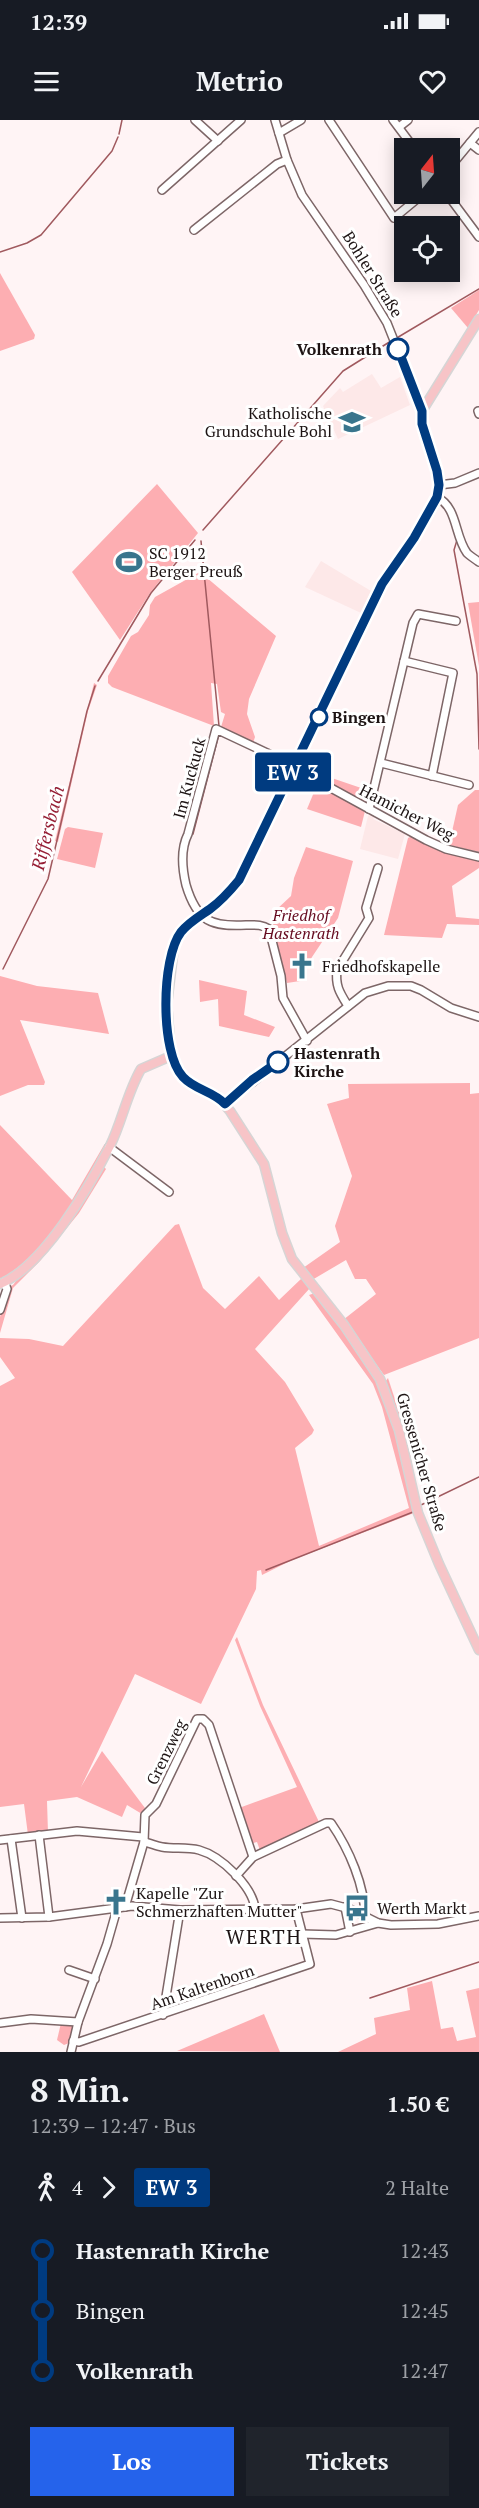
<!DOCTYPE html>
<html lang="de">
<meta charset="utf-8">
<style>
:root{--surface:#171b24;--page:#20242c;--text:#f1f3f6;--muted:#9ea1a6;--accent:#2563eb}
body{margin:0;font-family:"PT Serif",serif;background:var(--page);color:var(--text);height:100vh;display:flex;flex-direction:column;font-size:22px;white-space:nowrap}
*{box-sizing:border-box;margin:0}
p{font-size:20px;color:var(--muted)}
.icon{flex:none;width:33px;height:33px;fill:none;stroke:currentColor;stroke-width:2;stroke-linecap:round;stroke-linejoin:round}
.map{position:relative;height:1932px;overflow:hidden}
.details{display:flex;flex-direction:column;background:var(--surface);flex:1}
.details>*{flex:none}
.badge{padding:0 12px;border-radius:4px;font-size:21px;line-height:39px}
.needle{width:39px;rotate:17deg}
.buttons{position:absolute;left:394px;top:18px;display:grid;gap:12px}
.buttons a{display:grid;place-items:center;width:66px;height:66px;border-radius:0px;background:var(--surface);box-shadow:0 3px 15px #0003;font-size:30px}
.map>.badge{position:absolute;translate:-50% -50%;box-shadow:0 0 0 3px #fff}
.legs{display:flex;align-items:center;gap:9px;height:66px;padding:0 30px;font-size:20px}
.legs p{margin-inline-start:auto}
.summary{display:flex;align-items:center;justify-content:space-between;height:102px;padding:0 30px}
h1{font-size:33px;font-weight:700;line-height:45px}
.button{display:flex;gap:12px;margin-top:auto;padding:12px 30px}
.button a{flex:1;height:69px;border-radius:0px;background:var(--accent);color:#fff;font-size:24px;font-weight:700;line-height:69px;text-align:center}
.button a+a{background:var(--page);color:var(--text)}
ul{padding:0 30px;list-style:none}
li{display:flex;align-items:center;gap:21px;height:60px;font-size:22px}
li i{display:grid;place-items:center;width:9px;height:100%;margin:0 8px;background:currentColor}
li i::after{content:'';width:15px;height:15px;margin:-8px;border:4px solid;border-radius:50%;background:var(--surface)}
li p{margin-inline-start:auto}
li:first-child i{background:linear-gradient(#0000 50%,currentColor 0)}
li:last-child i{background:linear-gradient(currentColor 50%,#0000 0)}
.status{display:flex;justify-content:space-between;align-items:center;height:42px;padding:0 30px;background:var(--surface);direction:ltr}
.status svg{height:16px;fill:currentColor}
header{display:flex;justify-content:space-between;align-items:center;height:78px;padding:0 30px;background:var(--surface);font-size:27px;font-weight:700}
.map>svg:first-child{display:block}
.built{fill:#fde8e8}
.green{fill:#fdaeb2}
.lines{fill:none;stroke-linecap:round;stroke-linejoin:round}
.stream{stroke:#a0595e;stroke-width:1.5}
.minor-casing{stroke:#7d6667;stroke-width:10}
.major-casing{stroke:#d6d5d5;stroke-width:11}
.minor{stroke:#fff;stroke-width:7}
.major{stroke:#f7c4c7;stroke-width:8}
.line-1-casing{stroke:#fff;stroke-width:14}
.line-1{stroke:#003b80;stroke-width:9}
.stop-1-dot{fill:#fff;stroke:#003b80;stroke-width:3}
.labels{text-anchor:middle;stroke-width:6;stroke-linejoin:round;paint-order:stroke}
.street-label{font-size:16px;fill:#1d1414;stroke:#fff}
.stop-label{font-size:16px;font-weight:bold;fill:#1d1414;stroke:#fff;text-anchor:start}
.poi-label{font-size:16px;fill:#1d1414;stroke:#fff;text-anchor:start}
.park-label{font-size:16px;font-style:italic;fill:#650a1f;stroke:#fff}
.water-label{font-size:18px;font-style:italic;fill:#962036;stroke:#fff}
.quarter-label{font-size:20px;letter-spacing:1.5px;fill:#1d1414;stroke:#fff}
</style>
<div class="status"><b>12:39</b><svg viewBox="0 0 49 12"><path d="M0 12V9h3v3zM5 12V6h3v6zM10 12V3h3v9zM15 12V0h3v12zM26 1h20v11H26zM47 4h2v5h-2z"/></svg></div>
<header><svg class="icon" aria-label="menu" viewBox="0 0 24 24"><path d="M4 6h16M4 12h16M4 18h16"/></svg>Metrio<svg class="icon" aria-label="heart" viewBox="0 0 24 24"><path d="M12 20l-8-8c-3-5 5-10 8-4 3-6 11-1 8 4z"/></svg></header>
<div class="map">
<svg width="479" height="1932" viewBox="0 0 479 1932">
<rect width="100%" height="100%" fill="#fff4f5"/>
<g class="built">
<path d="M372 254 381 268 400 257 410 285 338 319 323 286 340 268 343 272Z"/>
<path d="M321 441 371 471 361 493 305 467Z"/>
<path d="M372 694 375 696 373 699 405 714 398 739 360 729 368 696Z"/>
</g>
<g class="green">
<path d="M0 153 35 215 34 219 0 231Z"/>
<path d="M479 170V190L468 208 451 188Z"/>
<path d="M157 364 198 413 150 473 120 520 72 452Z"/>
<path d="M200 452 276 516 249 579 247 594 255 617 253 623 221 607 225 594 221 592 217 564 211 563 214 606 112 567 108 563V556L131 516 138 512 149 495 150 485 155 477Z"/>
<path d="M479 482V546L468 483Z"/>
<path d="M94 563 97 565 88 591 58 722 55 721Z"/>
<path d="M317 653 370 671 368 682H365L316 655Z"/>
<path d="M317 665 365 691 361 707 307 689Z"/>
<path d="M475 670H479V732L449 725 458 685Z"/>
<path d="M68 707 103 713 95 748 57 739 65 709Z"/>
<path d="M412 716 445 731 479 740V748L452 766 456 797 479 799V805L447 804 442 818 384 815 408 718Z"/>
<path d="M306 727 353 741 338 798 312 837 300 861 287 863 273 806 276 790 291 776 294 758Z"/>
<path d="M0 856 37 866 98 873 109 914 20 900 45 962 44 965H28L0 976Z"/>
<path d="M199 860 247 871 244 895 275 907 269 917 219 906 218 879 200 882Z"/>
<path d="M470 963V974L479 973V1218L384 1255 343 1200 376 1174 366 1159H355L346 1140 312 1160 303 1148 340 1122 335 1106 352 1056 327 984 349 978 348 964Z"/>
<path d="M0 1005 72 1080 104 1025 106 1027C83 1069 43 1138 0 1159Z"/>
<path d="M104 1047 106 1049 79 1093 40 1141 13 1168 0 1213V1197L8 1167 13 1165Z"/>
<path d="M179 1104 203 1168 225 1189 259 1156 279 1180 302 1158 310 1168 255 1229 285 1262 314 1310 312 1314 295 1328 319 1426 409 1388 382 1287 373 1264 309 1175 315 1173C336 1200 360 1229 376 1260 396 1294 405 1353 414 1393L292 1440 262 1455 261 1450 257 1451 256 1469 201 1584 135 1554 81 1667 102 1631 145 1688 142 1694 127 1685 122 1697 77 1677 47 1681 48 1713 28 1715 24 1684 0 1687V1266L15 1258 0 1237V1218L29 1219 63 1226 175 1105Z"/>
<path d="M388 1258 405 1310 420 1383 385 1262Z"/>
<path d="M237 1517 263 1585 320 1704 261 1733 257 1722 250 1724 239 1688 297 1667 260 1586 235 1520Z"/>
<path d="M432 1861 441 1909 453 1907 457 1921 476 1917 466 1871 479 1868V1932H338L376 1914 374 1898 410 1890 407 1868Z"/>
<path d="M264 1894 280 1932 177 1931Z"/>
<path d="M61 1903H70L75 1907 69 1923 64 1925 57 1920Z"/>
</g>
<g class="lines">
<g class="stream">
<path d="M119 14 122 0"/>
<path d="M0 132 27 123 41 115 112 31 118 17"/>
<path d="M395 219 479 169"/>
<path d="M203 410 343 251 391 221"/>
<path d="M457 420 454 430 477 554 479 629"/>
<path d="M201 421 219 606"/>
<path d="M98 561 151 473 195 420"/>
<path d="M193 714 219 614"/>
<path d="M3 849 48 759 87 591 95 566"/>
<path d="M421 1385 479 1357"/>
<path d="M266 1450 413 1392"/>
<path d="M370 1878 479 1842"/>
</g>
<g class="minor-casing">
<g id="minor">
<path d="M195 0 218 21"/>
<path d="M275 0 287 40 302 75 364 165 387 203 422 291"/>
<path d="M329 0 394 98 423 74"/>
<path d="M393 0 414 28"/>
<path d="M399 7 408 0"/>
<path d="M279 13 301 0"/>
<path d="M470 23 479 30"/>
<path d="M450 47 479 12"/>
<path d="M162 70 241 0"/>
<path d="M447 74 479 117"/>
<path d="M194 110 277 44 287 40"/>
<path d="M478 291 479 294"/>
<path d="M439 365 455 363 479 353"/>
<path d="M437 377C458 388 454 415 467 433 470 436 475 439 479 442"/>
<path d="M404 541 453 553 432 656"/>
<path d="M381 643 469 665"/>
<path d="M369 689 413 503 418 494 456 501"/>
<path d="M348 886C340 873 335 866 337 850L369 798 366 788 378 748"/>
<path d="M307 921 283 878 281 856 269 809C261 804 255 805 246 805 212 807 197 802 186 765 182 748 180 730 188 714L216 609 267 633 426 720 446 729 479 737"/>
<path d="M225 984 365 873 388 866H411L421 870 451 888 479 897"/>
<path d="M109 1027 169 1072"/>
<path d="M0 1190 7 1169 4 1162"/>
<path d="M39 1715 49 1797"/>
<path d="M11 1719 22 1798"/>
<path d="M0 1720 77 1711 143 1717"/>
<path d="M144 1722C150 1723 156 1726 162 1727 174 1729 187 1727 199 1730 221 1736 252 1766 255 1788"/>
<path d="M236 1756 253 1737 326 1703H331C349 1729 365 1766 365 1797"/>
<path d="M125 1787 144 1722 145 1695 156 1684 197 1599H203L209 1605 253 1737"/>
<path d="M345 1787 350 1812"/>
<path d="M0 1798 49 1797 132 1786 180 1790 296 1789 331 1784 350 1789 378 1803 391 1805 438 1804 479 1796"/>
<path d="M302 1814 336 1815 378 1803"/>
<path d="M69 1850 95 1859"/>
<path d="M163 1895 180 1790"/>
<path d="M0 1903 31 1899 78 1902"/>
<path d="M73 1921 79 1922 310 1844 296 1789"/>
<path d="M71 1932 78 1902 107 1824 117 1789"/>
</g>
</g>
<g class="major-casing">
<g id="major">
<path d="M479 199 422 291 421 304 433 338 439 365 434 385 415 418 382 464 239 761 225 776 188 805 180 814 174 826 167 884 171 936 183 956 190 963 217 976 230 991 264 1044 282 1113 292 1139 344 1205 380 1259 399 1310 418 1393 439 1444 479 1530"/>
<path d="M0 1164C44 1146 89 1067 110 1026 122 1002 127 973 141 949L171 936"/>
</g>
</g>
<use href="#minor" class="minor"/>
<use href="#major" class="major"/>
</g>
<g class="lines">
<g class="line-1-casing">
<path id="line-1" d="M278 942 252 960 225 984C213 971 195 970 183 957 160 933 161 838 181 812 189 802 200 796 210 789 221 781 230 771 239 760L382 464 414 418 437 377 439 365 437 351 422 304V291L398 229"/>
</g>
<use href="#line-1" class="line-1"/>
</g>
<defs>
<g id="school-bare" transform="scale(2.07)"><path d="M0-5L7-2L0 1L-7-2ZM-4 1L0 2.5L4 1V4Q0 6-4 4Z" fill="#39758d" stroke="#fff" stroke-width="2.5" paint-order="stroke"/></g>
<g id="stadium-bare" transform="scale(2.07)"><path d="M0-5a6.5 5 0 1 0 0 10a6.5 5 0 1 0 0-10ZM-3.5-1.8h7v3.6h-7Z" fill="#39758d" stroke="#fff" stroke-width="2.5" paint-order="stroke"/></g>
<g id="church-bare" transform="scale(2.07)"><path d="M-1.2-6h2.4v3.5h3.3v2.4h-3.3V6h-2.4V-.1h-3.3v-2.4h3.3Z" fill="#39758d" stroke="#fff" stroke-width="2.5" paint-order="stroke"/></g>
<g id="bus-bare" transform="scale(2.07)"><path d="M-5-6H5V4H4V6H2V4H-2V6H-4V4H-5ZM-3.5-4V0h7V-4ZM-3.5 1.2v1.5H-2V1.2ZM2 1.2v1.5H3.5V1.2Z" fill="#39758d" stroke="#fff" stroke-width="2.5" paint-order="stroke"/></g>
</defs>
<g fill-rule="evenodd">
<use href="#school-bare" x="352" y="302"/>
<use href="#stadium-bare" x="129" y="442"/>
<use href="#church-bare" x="302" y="846"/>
<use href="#church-bare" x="116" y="1782"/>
<use href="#bus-bare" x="357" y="1788"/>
</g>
<g class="stop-1-dot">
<circle cx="398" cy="229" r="10"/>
<circle cx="319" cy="597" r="8"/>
<circle cx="278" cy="942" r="10"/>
</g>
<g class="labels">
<g class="street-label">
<text transform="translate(373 154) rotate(58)" y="6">Bohler Straße</text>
<text transform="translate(189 658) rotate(-75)" y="6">Im Kuckuck</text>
<text transform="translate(407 692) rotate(27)" y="6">Hamicher Weg</text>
<text transform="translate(422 1342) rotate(74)" y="6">Gressenicher Straße</text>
<text transform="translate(166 1632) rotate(-64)" y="6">Grenzweg</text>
<text transform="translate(202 1867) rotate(-19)" y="6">Am Kaltenborn</text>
</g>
<g class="stop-label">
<text x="382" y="235" text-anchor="end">Volkenrath</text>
<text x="332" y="603">Bingen</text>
<text x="294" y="939">Hastenrath<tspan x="294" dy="18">Kirche</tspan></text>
</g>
<g class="poi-label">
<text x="332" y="299" text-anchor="end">Katholische<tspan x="332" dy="18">Grundschule Bohl</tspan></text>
<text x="149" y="439">SC 1912<tspan x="149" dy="18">Berger Preuß</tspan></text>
<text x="322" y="852">Friedhofskapelle</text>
<text x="136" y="1779">Kapelle "Zur<tspan x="136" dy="18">Schmerzhaften Mutter"</tspan></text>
<text x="377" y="1794">Werth Markt</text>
</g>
<g class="park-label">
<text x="301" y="801">Friedhof<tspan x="301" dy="18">Hastenrath</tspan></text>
</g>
<g class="water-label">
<text transform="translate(48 708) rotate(-76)" y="6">Riffersbach</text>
</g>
<g class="quarter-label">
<text x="264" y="1824">WERTH</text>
</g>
</g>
</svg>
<div class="buttons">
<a><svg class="needle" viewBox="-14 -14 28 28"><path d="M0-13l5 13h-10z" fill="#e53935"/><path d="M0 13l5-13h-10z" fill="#9ea1a6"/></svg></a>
<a><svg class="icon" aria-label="locate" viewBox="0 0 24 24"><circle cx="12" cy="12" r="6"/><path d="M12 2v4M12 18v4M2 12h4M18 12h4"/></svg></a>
</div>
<b class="badge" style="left:293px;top:652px;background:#003b80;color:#fff">EW 3</b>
</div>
<section class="details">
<div class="summary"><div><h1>8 Min.</h1><p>12:39 – 12:47 · Bus</p></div><b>1.50 €</b></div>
<div class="legs"><svg class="icon" aria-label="walk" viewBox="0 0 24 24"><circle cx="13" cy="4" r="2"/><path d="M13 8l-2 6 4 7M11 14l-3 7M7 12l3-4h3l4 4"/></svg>4<svg class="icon" aria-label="forward" viewBox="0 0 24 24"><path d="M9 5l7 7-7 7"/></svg><b class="badge" style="background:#003b80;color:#fff">EW 3</b><p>2 Halte</p></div>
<ul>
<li><i style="color:#003b80"></i><b>Hastenrath Kirche</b><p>12:43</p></li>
<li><i style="color:#003b80"></i><span>Bingen</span><p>12:45</p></li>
<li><i style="color:#003b80"></i><b>Volkenrath</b><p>12:47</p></li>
</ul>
<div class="button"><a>Los</a><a>Tickets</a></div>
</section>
